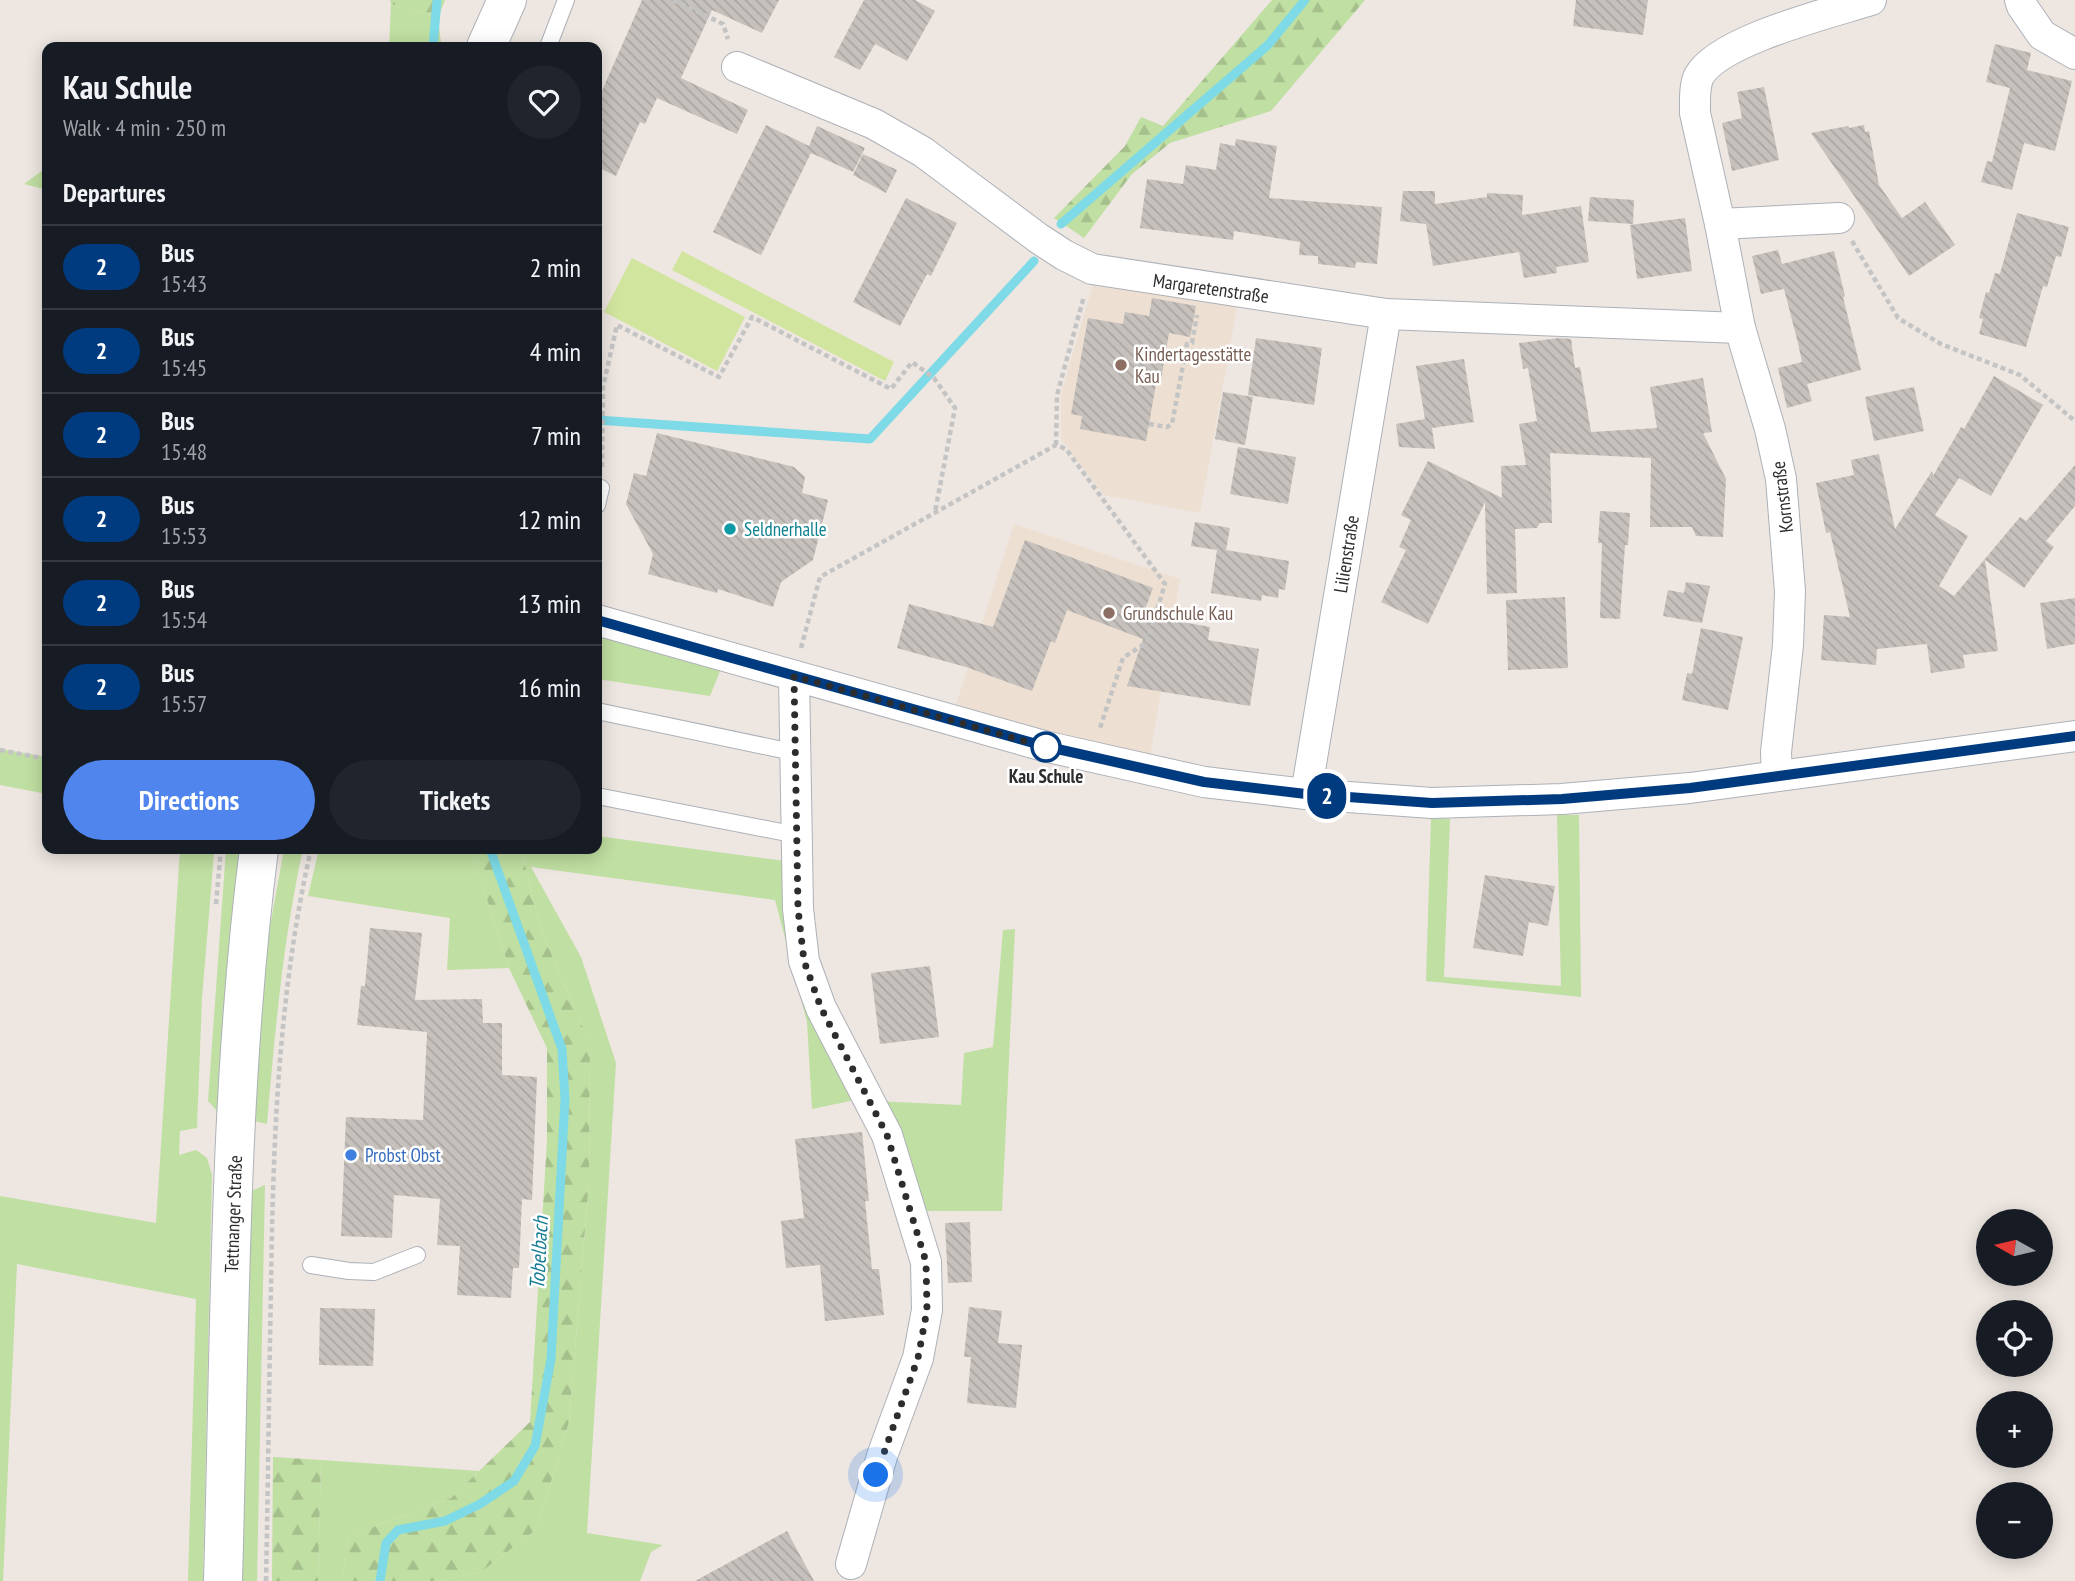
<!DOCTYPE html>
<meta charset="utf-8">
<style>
:root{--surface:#171b24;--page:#20242c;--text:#f1f3f6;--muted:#9ea1a6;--line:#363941;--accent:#4f85ec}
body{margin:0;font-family:"PT Sans Narrow",sans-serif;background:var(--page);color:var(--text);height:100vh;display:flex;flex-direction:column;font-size:26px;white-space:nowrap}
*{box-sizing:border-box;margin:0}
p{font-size:23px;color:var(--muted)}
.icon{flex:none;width:38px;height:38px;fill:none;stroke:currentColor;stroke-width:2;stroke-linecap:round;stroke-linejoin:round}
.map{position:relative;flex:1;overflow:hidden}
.drawer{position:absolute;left:42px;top:42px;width:560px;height:812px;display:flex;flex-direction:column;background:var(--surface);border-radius:14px;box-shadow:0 4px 18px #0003}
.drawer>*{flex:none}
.badge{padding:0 14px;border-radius:23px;font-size:24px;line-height:46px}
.needle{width:46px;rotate:278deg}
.controls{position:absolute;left:1976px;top:1209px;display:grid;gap:14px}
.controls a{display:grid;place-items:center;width:77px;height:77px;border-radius:50%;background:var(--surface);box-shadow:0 4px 18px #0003;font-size:35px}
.you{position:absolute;width:35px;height:35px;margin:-18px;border:5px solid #fff;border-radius:50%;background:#1a73e8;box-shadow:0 0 0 10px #1a73e833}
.map>.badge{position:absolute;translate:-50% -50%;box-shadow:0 0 0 4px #fff}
h2{padding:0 21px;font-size:26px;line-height:63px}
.round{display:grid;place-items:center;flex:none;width:74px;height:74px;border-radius:37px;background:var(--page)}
.head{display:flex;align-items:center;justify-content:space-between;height:119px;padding:0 21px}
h1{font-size:33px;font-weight:600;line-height:52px}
.primary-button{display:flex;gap:14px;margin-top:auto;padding:14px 21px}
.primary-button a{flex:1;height:80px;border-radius:42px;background:var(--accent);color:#fff;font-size:28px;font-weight:600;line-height:80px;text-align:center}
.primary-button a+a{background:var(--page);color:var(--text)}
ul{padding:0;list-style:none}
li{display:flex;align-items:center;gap:21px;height:84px;padding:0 21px;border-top:2px solid var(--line)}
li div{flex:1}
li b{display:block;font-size:26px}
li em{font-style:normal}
li .badge{min-width:77px;font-weight:700;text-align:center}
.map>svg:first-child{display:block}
.education{fill:#ede0d2}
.grass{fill:#c0dfa2}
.forest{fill:url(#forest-firs)}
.pitch{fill:#d2e59f}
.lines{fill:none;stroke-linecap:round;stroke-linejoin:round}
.stream{stroke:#7ddae6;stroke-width:9}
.building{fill:url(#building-back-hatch)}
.lane-casing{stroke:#adb1b8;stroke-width:18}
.street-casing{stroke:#adb1b8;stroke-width:32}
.secondary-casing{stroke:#adb1b8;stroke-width:40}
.path{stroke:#c4c4c4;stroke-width:4.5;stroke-dasharray:5 3.5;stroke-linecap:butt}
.lane{stroke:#fff;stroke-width:16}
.street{stroke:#fff;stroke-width:30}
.secondary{stroke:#fff;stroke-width:38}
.line-casing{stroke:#fff;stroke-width:16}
.line{stroke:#003b80;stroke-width:10}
.walk{stroke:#2d2d2d;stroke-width:7;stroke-dasharray:0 12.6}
.education-dot{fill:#8d6e63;stroke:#fff;stroke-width:2.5}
.culture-dot{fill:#0f9aa8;stroke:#fff;stroke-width:2.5}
.stop-dot{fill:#fff;stroke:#003b80;stroke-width:3.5}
.shop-dot{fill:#3f7fe0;stroke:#fff;stroke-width:2.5}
.labels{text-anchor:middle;stroke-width:5;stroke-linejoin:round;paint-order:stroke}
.street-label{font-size:19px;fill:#2d2d2d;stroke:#fff}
.education-label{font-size:19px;fill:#785e54;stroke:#fff;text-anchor:start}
.culture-label{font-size:19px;fill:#0d838f;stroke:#fff;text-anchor:start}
.stop-label{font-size:19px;font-weight:bold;fill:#2d2d2d;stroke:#fff}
.shop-label{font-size:19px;fill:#366cbe;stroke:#fff;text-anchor:start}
.water-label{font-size:21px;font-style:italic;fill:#197e95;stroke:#fff}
</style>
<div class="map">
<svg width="2075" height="1581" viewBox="0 0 2075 1581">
<defs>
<pattern id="forest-firs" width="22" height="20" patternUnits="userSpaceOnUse" patternTransform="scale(1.75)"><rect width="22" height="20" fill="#c0dfa2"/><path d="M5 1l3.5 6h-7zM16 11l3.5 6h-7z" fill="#a5c08c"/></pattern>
<pattern id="building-back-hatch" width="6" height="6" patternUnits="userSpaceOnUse" patternTransform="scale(1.75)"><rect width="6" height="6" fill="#c6c1bc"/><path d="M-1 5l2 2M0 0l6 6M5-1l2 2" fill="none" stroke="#aaa6a2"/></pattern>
</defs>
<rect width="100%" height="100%" fill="#ede6e1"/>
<g class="education">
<path d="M1094 281 1237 307 1200 513 1104 495 1061 439V394Z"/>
<path d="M1014 524 1180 579 1149 762 954 711Z"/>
</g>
<g class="grass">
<path d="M391 4 438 18 441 43 447 47H389Z"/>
<path d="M47 167V190L24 184Z"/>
<path d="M597 636 720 671 710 696 597 679Z"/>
<path d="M0 749 47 757V794L0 785Z"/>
<path d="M1557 815H1579L1581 997 1426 981 1431 818 1450 819 1444 977 1561 986Z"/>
<path d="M597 836 785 861 855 1100 812 1109 807 1022 775 900 531 867 581 957 616 1063 587 1533 663 1545 651 1552 640 1581H438L481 1572 537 1529 569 1422 589 1182 590 1044 541 930 521 849H597Z"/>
<path d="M180 849H213L214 854 202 998 197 1128 180 1131 179 1155 196 1150 207 1158 212 1175 203 1581H188L196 1299 17 1264 3 1581H0V1196L156 1223Z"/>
<path d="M226 849H240L217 1111 208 1101Z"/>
<path d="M284 849H303C283 940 275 1031 267 1124L254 1121 262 971Z"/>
<path d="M319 849H471L509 968 447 970 450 918 308 896Z"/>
<path d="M1015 929 1002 1211H910L874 1101 961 1105 964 1053 993 1047 1003 930Z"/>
<path d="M265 1185 257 1581H240L251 1191Z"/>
<path d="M321 1460 479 1471 451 1498 349 1536 342 1581H318Z"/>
</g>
<g class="forest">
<path d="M390 0H445L438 18 391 4Z"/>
<path d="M1272 0H1365L1271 111 1170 143 1132 174 1084 238 1054 218 1125 146 1141 117 1163 126Z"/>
<path d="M471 849H521L541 930 590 1044 589 1182 569 1422 537 1529 481 1572 438 1581H342L349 1536 451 1498 530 1422 547 1140V1048L509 968Z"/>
<path d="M273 1457 321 1460 318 1581H272Z"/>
</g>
<g class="pitch">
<path d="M682 251 894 362 885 381 672 270Z"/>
<path d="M632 258 745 317 717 371 604 312Z"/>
</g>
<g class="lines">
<g class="stream">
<path d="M433 47 437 0"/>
<path d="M1061 224 1268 45 1305 0"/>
<path d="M597 420 870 439 1034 261"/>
<path d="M380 1581 386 1543 398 1530 445 1521 480 1504 514 1481 535 1446 551 1359 565 1099 562 1049 490 849"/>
</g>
</g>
<g class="building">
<path d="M642 0H779L762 33 712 10 681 78 748 110 737 134 657 98 645 124 640 122 616 176 597 167V102Z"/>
<path d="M864 0H915L935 11 907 61 875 44 860 70 834 57Z"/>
<path d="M1576 0H1648L1643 35 1573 26Z"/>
<path d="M1995 44 2031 53 2027 70 2072 81 2055 151 2024 143 2012 190 1981 182 1987 161 1992 162 2010 88 1986 82Z"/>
<path d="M1764 87 1779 160 1732 171 1722 123 1742 118 1737 92Z"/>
<path d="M766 125 809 146 817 126 865 148 853 172 811 153 761 255 713 232Z"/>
<path d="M1864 125 1865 132 1869 131 1879 185 1902 218 1925 202 1955 245 1909 276 1811 133 1848 126 1849 128Z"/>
<path d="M1236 139 1277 146 1269 198 1382 207 1377 264 1356 262 1355 268 1318 264V256L1299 255 1300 242 1234 231 1233 240 1140 228 1147 179 1183 184 1186 165 1216 170 1220 143 1235 146Z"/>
<path d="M863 154 897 170 886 193 853 175Z"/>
<path d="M1403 191H1435V204L1487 197V193L1523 195 1522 215 1581 206 1589 262 1556 267 1557 273 1524 278 1519 252 1433 266 1426 224 1400 221Z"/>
<path d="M1590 197 1634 200 1633 224 1588 221Z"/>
<path d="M906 198 957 223 931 276 927 274 900 326 853 302Z"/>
<path d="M2017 213 2069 227 2061 257 2056 256 2047 287 2043 286 2026 347 1979 334 1983 319 1979 318 1986 292 1989 293 1995 273 2000 274Z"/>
<path d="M1685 218 1692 271 1637 279 1630 225Z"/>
<path d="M1778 250 1782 264 1834 251 1845 296 1843 297 1861 370 1807 384 1812 401 1787 408 1778 368 1802 362 1798 343 1784 289 1761 294 1752 256Z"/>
<path d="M1152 298 1196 306 1190 337 1169 333 1160 385 1156 384 1146 441 1080 429 1082 416 1071 414 1088 318 1123 324 1125 312 1149 316Z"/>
<path d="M1256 338 1322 348 1314 405 1248 395Z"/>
<path d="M1559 338 1571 339 1575 368 1580 367 1591 432 1657 428 1650 387 1703 378 1712 432 1703 433 1726 479 1723 537 1696 536 1692 527H1650L1651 458 1550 453 1552 523H1540L1537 528 1515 529 1517 593 1487 594 1485 502 1428 624 1381 602 1406 550 1399 547 1411 520 1401 515 1428 461 1502 498 1501 466 1526 465 1519 424 1537 421 1528 368 1523 369 1519 343Z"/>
<path d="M1464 359 1474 422 1432 428 1435 449 1399 447 1396 424 1425 419 1416 366Z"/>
<path d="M1994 376 2043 405 1991 496 1959 478 1935 515 1968 536 1939 586 1954 596 2020 517 2026 521 2030 517 2075 465V506L2046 541 2054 547 2024 588 1985 560 1998 651 1963 655 1965 668 1931 673 1927 644 1877 649 1876 665 1821 660 1824 615 1850 617 1830 532 1826 533 1816 483 1854 475 1851 460 1879 454 1895 529 1932 471 1933 476 1961 427 1964 429Z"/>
<path d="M1914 387 1924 431 1874 441 1865 397Z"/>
<path d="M1223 392 1253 397 1245 445 1215 439Z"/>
<path d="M657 433 794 467 805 477 802 493 828 500 813 560 781 582 773 607 718 589 717 593 648 574 653 554 626 504 634 473 646 476Z"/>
<path d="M1238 447 1296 457 1288 504 1230 494Z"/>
<path d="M1600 511 1630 513 1628 545H1625L1620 619 1600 618 1602 543H1598Z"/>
<path d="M1195 522 1230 528 1226 550 1289 561 1285 590 1279 589 1278 598 1262 595 1261 601 1211 593 1217 550 1191 546Z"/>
<path d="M1025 540 1153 588 1143 615 1210 627 1208 640 1259 649 1250 706 1127 686 1143 639 1067 610 1055 643 1051 641 1032 691 966 667 897 648 909 604 993 627Z"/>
<path d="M1686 582 1710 586 1702 623 1663 616 1668 590 1684 593Z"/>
<path d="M1565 597 1568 668 1508 670 1506 600Z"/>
<path d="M2075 598V644L2047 649 2040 603Z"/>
<path d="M1701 628 1743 637 1728 710 1682 700 1687 673 1692 674Z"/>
<path d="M1485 875 1555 886 1548 926 1529 922 1523 956 1473 948Z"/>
<path d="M370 928 422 933 415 1000 482 999 483 1023H502V1075L537 1077 532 1200 522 1199 519 1268H513L511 1298 457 1295 460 1246 437 1245 440 1199 394 1195 392 1238 341 1236 346 1117 423 1120 427 1032 357 1025 361 986H365Z"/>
<path d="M930 966 939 1037 880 1044 871 973Z"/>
<path d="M862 1132 869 1201H865L872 1269H879L884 1315 825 1321 820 1265 786 1268 781 1221 804 1218 795 1139Z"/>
<path d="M970 1222 972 1282 948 1283 945 1223Z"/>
<path d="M969 1307 1002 1311 998 1343 1022 1345 1016 1408 967 1403 971 1357H964Z"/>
<path d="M320 1308 375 1309 373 1366 319 1365Z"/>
<path d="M787 1531 814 1581H695Z"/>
</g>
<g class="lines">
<g class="lane-casing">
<g id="lane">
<path d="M548 47 566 0"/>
<path d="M597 505 601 488"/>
<path d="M597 711 797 753"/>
<path d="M597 796 797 835"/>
<path d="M311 1265 349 1271 374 1272 417 1255"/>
</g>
</g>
<g class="street-casing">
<g id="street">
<path d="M2020 0 2022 6 2042 35 2075 54"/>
<path d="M737 67 874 124 923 152 1038 238 1064 255 1092 269 1386 314 1740 328"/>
<path d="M1720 224 1839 218"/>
<path d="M597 620 1044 746 1204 782 1306 794 1432 803 1562 799 1690 788 2075 736"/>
<path d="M794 676 798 909 804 961 821 1008 887 1135 926 1262 927 1310 918 1358 882 1456 851 1564"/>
<path d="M1777 776 1776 752 1788 645 1790 591 1781 479 1770 429 1740 328 1720 224 1695 113C1695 102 1694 86 1699 76 1719 40 1830 13 1871 0"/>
<path d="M1306 794 1386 314"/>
</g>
</g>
<g class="secondary-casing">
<g id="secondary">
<path d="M486 47 507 0"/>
<path d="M223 1581C230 1337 228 1091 259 849"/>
</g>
</g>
<g class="path">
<path d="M673 0 723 24 728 39"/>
<path d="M44 172 47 173"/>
<path d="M1852 241 1898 318 1941 344 2020 375 2075 421"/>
<path d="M1149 424 1167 427 1172 424 1187 344 1192 343 1197 315"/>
<path d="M1056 445 1057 395 1084 296"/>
<path d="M602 467 603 387 617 325 719 377 752 317 891 389 912 362 934 378 955 408 935 512"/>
<path d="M801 648 820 577 1056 445 1066 449 1165 584 1147 642 1123 658 1099 731"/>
<path d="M0 750 47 759"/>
<path d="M216 904 221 849"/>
<path d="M266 1581C268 1484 269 1387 271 1290 273 1142 278 994 311 849"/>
</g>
<use href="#lane" class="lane"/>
<use href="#street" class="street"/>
<use href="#secondary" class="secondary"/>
</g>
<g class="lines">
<g class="line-casing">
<path id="line" d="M597 620 1044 746 1204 782 1306 794 1432 803 1562 799 1690 788 2075 736"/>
</g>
<use href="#line" class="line"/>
<path class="walk" d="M876 1475 918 1358 927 1310 926 1262 887 1135 821 1008 804 961 798 909 794 676 1046 747"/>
</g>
<g class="education-dot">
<circle cx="1121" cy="365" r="7"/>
<circle cx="1109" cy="613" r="7"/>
</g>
<circle class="culture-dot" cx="730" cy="529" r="7"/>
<circle class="stop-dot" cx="1046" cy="747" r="14"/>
<circle class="shop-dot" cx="351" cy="1155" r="7"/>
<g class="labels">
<g class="street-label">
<text transform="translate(1211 288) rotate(8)" y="7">Margaretenstraße</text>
<text transform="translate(1782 497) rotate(-97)" y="7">Kornstraße</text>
<text transform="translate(1346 554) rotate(-81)" y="7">Lilienstraße</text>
<text transform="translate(233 1214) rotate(-88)" y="7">Tettnanger Straße</text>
</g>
<g class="education-label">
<text x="1135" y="361">Kindertagesstätte<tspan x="1135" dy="22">Kau</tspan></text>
<text x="1123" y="620">Grundschule Kau</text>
</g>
<g class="culture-label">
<text x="744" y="536">Seldnerhalle</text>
</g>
<g class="stop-label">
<text x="1046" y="783">Kau Schule</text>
</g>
<g class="shop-label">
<text x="365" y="1162">Probst Obst</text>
</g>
<g class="water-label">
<text transform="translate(539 1253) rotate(-87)" y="7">Tobelbach</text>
</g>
</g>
</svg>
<div class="controls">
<a><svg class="needle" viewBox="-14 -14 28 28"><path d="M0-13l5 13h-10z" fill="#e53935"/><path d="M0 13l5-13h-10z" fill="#9ea1a6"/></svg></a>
<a><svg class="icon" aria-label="locate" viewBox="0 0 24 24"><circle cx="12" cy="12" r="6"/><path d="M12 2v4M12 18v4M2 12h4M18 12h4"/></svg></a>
<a>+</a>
<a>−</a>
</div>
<div class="you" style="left:876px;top:1475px"></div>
<b class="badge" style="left:1327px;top:796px;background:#003b80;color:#fff">2</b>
<section class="drawer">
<div class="head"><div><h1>Kau Schule</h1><p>Walk · 4 min · 250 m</p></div><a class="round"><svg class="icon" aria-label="heart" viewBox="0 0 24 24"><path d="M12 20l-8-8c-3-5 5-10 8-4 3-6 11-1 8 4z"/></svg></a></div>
<h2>Departures</h2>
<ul>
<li><span class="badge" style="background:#003b80;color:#fff">2</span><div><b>Bus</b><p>15:43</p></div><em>2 min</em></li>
<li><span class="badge" style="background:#003b80;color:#fff">2</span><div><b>Bus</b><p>15:45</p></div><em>4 min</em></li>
<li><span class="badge" style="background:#003b80;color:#fff">2</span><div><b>Bus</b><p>15:48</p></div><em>7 min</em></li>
<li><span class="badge" style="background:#003b80;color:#fff">2</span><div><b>Bus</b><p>15:53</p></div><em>12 min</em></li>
<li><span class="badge" style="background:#003b80;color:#fff">2</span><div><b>Bus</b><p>15:54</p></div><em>13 min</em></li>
<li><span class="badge" style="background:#003b80;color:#fff">2</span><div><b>Bus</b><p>15:57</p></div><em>16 min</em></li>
</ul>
<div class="primary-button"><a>Directions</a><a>Tickets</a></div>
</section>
</div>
